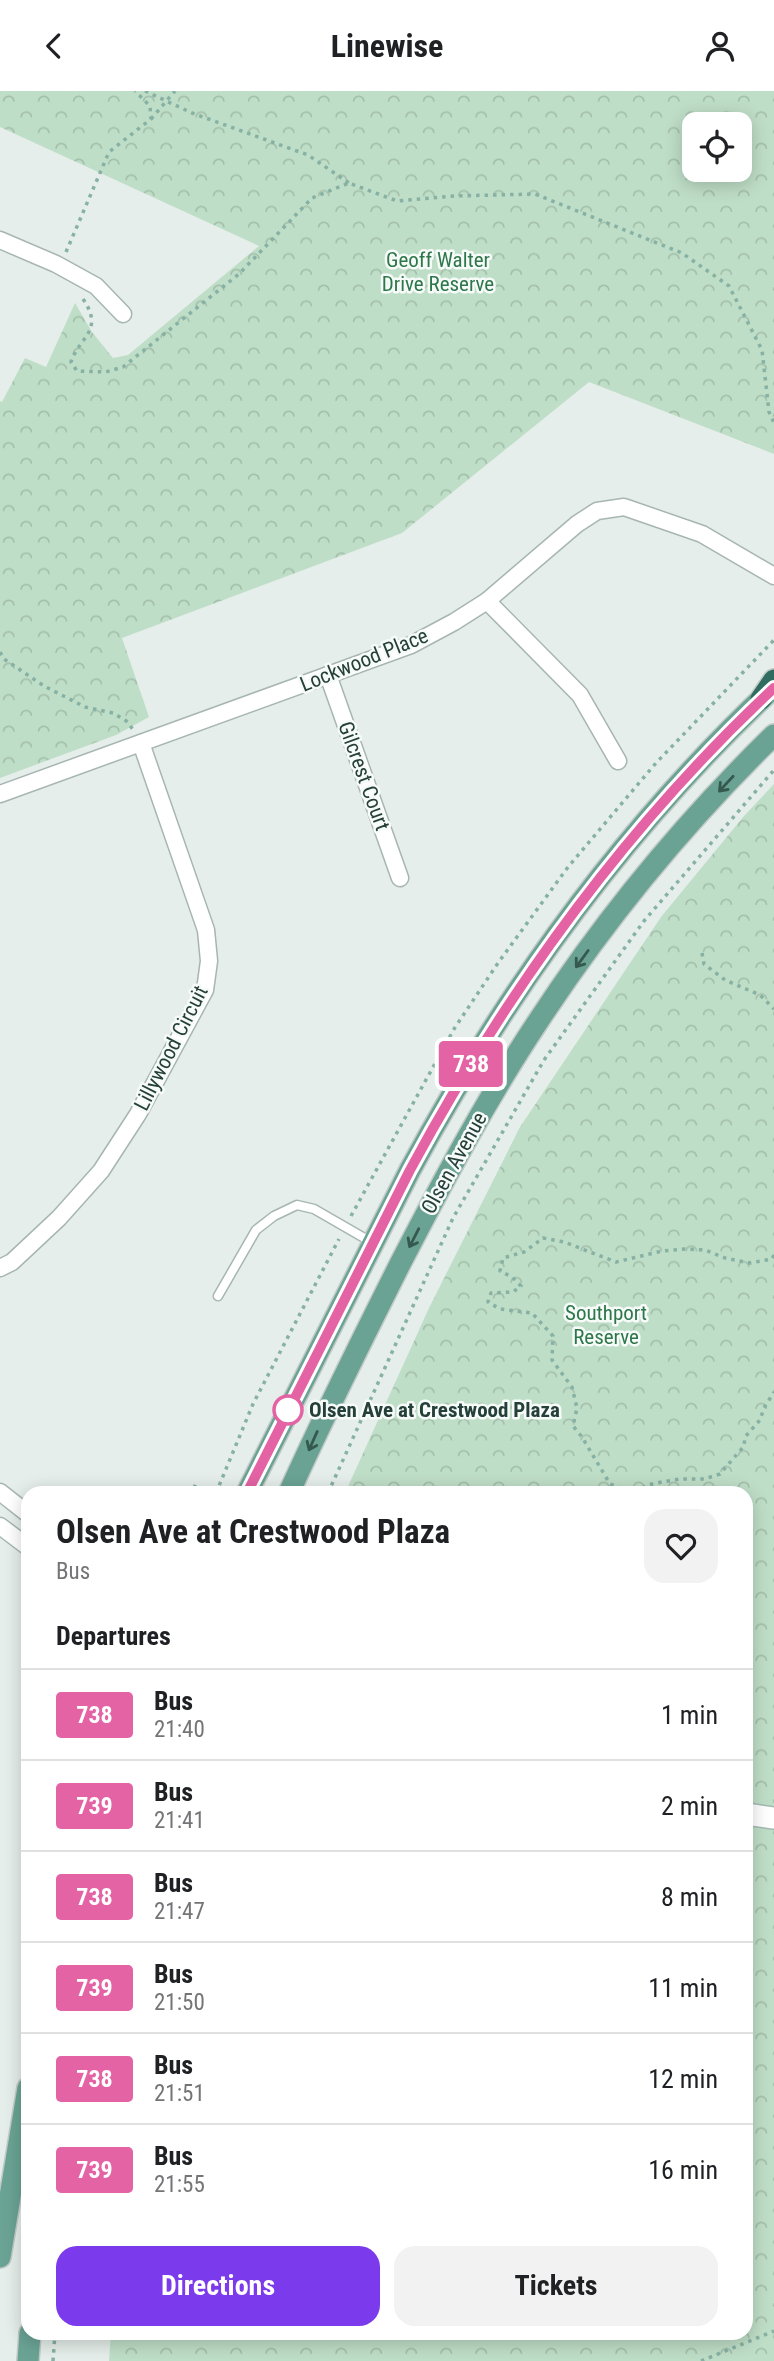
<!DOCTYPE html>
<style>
:root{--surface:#fff;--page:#f2f2f2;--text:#202124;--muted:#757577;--line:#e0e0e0;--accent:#7c3aed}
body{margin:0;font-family:"Roboto Condensed",sans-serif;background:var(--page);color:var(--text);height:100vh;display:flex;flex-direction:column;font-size:26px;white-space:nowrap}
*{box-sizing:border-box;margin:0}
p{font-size:23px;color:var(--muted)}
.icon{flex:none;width:38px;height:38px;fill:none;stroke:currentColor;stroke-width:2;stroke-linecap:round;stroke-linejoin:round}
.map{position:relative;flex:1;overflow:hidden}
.panel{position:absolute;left:21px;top:1395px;width:732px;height:854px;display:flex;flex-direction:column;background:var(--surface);border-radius:21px;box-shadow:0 4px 18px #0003}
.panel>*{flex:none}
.badge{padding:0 14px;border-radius:5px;font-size:24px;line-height:46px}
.fabs{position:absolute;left:682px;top:21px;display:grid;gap:14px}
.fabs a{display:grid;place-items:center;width:70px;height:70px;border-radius:14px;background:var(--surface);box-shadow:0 4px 18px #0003;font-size:35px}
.map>.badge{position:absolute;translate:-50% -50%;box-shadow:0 0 0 4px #fff}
h2{padding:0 35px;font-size:26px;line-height:63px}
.round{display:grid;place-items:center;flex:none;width:74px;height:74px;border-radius:21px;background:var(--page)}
.headline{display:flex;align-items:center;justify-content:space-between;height:119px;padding:0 35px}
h1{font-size:33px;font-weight:700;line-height:52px}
.button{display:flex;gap:14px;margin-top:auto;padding:14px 35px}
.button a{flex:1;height:80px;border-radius:21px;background:var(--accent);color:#fff;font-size:28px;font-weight:700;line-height:80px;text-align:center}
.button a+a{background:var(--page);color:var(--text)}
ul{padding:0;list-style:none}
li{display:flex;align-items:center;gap:21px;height:91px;padding:0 35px;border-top:2px solid var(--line)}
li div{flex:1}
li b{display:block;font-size:26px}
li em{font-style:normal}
li .badge{min-width:77px;font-weight:700;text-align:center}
header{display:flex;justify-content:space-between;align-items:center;height:91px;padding:0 35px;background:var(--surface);font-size:32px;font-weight:700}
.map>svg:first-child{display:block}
.forest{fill:url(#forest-crowns);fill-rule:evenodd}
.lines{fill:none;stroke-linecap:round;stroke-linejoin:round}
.lane-casing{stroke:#a7b6b1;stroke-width:11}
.street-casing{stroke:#a7b6b1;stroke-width:19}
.secondary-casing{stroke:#a3bab2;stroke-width:24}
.primary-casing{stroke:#c2cac7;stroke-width:24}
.highway-casing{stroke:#c2cac7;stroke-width:24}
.path{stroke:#86b1a4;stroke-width:3.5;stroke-dasharray:3.5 5;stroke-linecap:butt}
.lane{stroke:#fff;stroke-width:8}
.street{stroke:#fff;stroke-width:16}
.secondary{stroke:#fff;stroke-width:21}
.primary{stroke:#6aa394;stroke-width:21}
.highway{stroke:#306c60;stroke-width:21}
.oneway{stroke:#36594f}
.line-casing{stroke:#fff;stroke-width:16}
.line{stroke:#e463a4;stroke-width:10}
.stop-dot{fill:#fff;stroke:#e463a4;stroke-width:3.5}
.labels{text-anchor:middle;stroke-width:5;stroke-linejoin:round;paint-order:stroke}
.park-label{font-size:21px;fill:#2e774a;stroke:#f6faf8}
.street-label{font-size:21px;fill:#244038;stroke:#f6faf8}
.stop-label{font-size:21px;font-weight:bold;fill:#244038;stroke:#f6faf8;text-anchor:start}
</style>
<header><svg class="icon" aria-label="back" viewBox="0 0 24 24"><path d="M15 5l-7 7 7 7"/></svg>Linewise<svg class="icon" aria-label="person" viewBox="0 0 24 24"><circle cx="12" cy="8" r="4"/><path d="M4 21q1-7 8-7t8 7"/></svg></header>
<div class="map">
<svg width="774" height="2270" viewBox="0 0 774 2270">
<defs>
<pattern id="forest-crowns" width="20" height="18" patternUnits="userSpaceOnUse" patternTransform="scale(1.75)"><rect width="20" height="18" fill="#bfdec7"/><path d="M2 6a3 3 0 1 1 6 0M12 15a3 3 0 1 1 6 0" fill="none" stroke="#a4c0ac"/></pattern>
</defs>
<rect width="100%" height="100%" fill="#e5eeea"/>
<g class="forest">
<path d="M0 0H774V363L589 291 402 442 122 547 149 626 116 644 0 687V310L2 311 25 267 46 276 75 212 92 241 113 267 128 264 259 155 0 36ZM740 33V79H695V33Z"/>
<path d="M774 693V2270H109L111 2242H746V1402H345L429 1217 520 1036 661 826 744 725Z"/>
</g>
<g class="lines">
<g class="lane-casing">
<path id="lane" d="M218 1205 256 1139 274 1125 297 1114 314 1118 373 1152"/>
</g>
<g class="street-casing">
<g id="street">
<path d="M0 149 56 173 96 195 123 223"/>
<path d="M487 510 580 604 618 670"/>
<path d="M328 584 400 787"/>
<path d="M0 703 411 554 454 531 487 510 577 433 597 420 624 416 702 443 774 485"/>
<path d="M0 1177 12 1171 59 1127 101 1080 138 1023 205 899 209 870 206 839 141 652"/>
<path d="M0 1401 28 1423"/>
<path d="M0 1435 28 1456"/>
</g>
</g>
<g class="secondary-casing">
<path id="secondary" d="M746 1723 774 1727"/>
</g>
<g class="primary-casing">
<g id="primary">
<path d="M247 1402 410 1079C505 902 626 735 773 597"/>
<path d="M289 1402C324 1324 362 1249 400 1173 443 1090 487 1007 539 929 606 827 686 730 774 644"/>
<path d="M0 2166 28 1997"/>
<path d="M28 2270 30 2242"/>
</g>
</g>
<g class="highway-casing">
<path id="highway" d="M761 608 774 589"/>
</g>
<g class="path">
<path d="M145 0 192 22 308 64 349 92"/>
<path d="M151 28 175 0"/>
<path d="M66 161 109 61 151 28 150 15 135 0"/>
<path d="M83 208C105 240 79 246 71 271L77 280 106 281 123 276 239 183 312 107 349 92 397 110 454 105 535 103 682 162 729 195 762 259 769 321 774 332"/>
<path d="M0 561 4 568 44 595 85 616 113 622 128 631 133 639"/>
<path d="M702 862 704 873 725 889 760 904 774 918"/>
<path d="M351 1125 454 938 498 872 568 776 656 672 774 549"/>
<path d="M774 1164 772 1168 750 1172 725 1167 705 1159 685 1158 662 1160 616 1171 564 1151 543 1147 524 1161 503 1167 500 1180 512 1186 521 1195 513 1201 491 1202 488 1211 500 1218 532 1222 553 1245 552 1269 572 1296 577 1317 573 1335 582 1346 610 1393 626 1399 638 1400 647 1394 662 1391 680 1388H704L720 1383 744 1355 745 1346 760 1329 764 1317 774 1301"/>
<path d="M193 1395 216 1402"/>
<path d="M216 1402 253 1313 339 1148"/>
<path d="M328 1402 453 1127 544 969 644 830 774 679"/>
<path d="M53 2270 55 2242"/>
<path d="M701 2270 774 2240"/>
</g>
<use href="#lane" class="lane"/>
<use href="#street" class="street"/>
<use href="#secondary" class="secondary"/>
<use href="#primary" class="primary"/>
<use href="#highway" class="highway"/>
</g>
<defs><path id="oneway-shaft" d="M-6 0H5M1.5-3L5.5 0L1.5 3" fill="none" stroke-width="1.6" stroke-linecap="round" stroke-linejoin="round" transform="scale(1.75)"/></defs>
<g class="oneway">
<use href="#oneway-shaft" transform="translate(726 693) rotate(133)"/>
<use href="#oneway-shaft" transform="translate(582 868) rotate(126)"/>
<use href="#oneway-shaft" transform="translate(414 1147) rotate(117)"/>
<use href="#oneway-shaft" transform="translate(313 1350) rotate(114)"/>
</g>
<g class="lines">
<g class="line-casing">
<path id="line" d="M247 1402 410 1079C506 901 626 735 774 597"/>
</g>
<use href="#line" class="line"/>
</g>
<circle class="stop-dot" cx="288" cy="1319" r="14"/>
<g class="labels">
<g class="park-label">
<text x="438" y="176">Geoff Walter<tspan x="438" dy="24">Drive Reserve</tspan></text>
<text x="606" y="1229">Southport<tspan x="606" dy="24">Reserve</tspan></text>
</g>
<g class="street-label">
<text transform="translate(364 569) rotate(-22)" y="7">Lockwood Place</text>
<text transform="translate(364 685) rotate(70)" y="7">Gilcrest Court</text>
<text transform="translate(171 957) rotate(-63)" y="7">Lillywood Circuit</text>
<text transform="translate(454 1072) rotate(-61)" y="7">Olsen Avenue</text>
</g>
<g class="stop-label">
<text x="309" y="1326">Olsen Ave at Crestwood Plaza</text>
</g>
</g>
</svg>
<div class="fabs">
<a><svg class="icon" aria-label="locate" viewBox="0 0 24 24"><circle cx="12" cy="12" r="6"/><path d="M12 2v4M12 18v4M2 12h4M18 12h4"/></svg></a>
</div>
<b class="badge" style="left:471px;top:973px;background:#e463a4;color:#fff">738</b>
<section class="panel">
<div class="headline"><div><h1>Olsen Ave at Crestwood Plaza</h1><p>Bus</p></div><a class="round"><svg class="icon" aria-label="heart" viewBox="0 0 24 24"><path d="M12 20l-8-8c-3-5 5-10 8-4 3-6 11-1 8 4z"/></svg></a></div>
<h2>Departures</h2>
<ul>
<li><span class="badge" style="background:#e463a4;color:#fff">738</span><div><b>Bus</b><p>21:40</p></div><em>1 min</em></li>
<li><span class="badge" style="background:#e463a4;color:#fff">739</span><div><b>Bus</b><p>21:41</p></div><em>2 min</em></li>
<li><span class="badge" style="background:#e463a4;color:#fff">738</span><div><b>Bus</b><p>21:47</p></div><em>8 min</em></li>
<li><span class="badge" style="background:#e463a4;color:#fff">739</span><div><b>Bus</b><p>21:50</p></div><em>11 min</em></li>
<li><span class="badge" style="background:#e463a4;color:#fff">738</span><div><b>Bus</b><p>21:51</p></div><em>12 min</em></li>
<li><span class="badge" style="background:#e463a4;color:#fff">739</span><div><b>Bus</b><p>21:55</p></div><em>16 min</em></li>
</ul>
<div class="button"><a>Directions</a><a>Tickets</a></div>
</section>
</div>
